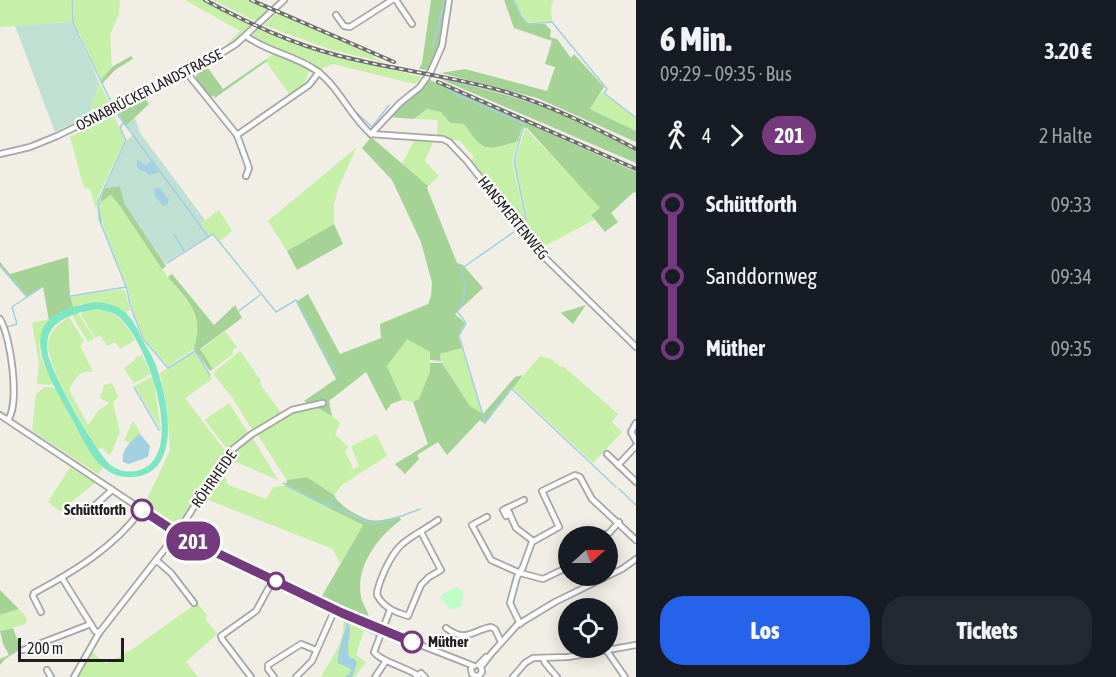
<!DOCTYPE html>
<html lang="de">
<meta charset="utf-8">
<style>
:root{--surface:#171b24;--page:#242831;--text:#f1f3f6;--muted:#9ea1a6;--accent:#2563eb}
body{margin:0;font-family:"Asap Condensed",sans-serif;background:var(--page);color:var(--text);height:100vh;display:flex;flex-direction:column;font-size:22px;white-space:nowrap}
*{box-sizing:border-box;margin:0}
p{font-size:20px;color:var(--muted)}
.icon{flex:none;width:33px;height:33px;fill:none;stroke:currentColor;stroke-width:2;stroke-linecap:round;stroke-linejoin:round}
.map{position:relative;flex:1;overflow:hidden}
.drawer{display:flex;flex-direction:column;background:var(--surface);width:480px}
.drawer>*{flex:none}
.badge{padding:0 12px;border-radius:20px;font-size:21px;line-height:39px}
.needle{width:39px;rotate:69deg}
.buttons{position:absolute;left:558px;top:526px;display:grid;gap:12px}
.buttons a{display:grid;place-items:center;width:60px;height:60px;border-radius:50%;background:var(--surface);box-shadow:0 3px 15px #0003;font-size:30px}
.scale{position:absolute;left:18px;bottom:15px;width:106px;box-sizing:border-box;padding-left:6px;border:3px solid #1f1f1f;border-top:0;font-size:16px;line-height:21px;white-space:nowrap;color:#1f1f1f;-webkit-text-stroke:4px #fff;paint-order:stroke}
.map>.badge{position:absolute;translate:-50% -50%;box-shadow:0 0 0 3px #fff}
.legs{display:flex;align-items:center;gap:9px;height:66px;padding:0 24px;font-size:20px}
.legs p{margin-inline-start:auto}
.summary{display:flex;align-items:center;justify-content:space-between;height:102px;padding:0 24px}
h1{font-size:33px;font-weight:800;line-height:45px}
.primary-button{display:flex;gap:12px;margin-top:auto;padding:12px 24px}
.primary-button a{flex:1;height:69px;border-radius:24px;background:var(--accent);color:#fff;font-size:24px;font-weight:800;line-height:69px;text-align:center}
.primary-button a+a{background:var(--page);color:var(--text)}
ul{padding:0 24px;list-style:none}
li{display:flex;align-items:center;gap:21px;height:72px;font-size:22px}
li i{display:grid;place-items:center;width:9px;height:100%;margin:0 8px;background:currentColor}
li i::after{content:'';width:15px;height:15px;margin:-8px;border:4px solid;border-radius:50%;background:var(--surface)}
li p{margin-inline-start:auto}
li:first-child i{background:linear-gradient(#0000 50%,currentColor 0)}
li:last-child i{background:linear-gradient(currentColor 50%,#0000 0)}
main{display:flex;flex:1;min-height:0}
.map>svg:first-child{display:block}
.grass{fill:#c6efa7}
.forest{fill:#a5d396}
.wetland{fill:#c0e0d3}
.park{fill:#bffec7}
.pitch{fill:#7de6c3;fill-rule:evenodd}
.water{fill:#a2d0e2}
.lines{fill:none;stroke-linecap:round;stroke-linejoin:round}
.stream{stroke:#a2d0e2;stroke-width:1.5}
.minor-casing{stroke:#a6a6a6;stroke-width:8}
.minor{stroke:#fff;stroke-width:4.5}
.rail-casing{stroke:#6d6d6d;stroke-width:4}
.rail{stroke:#fff;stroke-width:1.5;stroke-dasharray:4.5;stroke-linecap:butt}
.line-1-casing{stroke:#fff;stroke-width:14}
.line-1{stroke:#743a7d;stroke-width:9}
.stop-1-dot{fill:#fff;stroke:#743a7d;stroke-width:3}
.labels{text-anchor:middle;stroke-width:4.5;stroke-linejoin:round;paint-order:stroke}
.street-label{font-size:15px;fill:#1f1f1f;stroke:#fff}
.stop-label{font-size:15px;font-weight:bold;fill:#1f1f1f;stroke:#fff;text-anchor:end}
</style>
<main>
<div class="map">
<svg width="636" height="677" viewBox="0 0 636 677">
<rect width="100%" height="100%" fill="#f1eee5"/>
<g class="grass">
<path d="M0 0H71L72 22 0 27Z"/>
<path d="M73 0H120L119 14 110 35 112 67 101 80 74 22Z"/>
<path d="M185 0H202L253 26 229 45H226L240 31Z"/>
<path d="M213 0H247L270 10 257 22Z"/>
<path d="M515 0H554L551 7 552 21 528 23 521 15Z"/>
<path d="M277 13 375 55 374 58 387 63 332 50 264 25Z"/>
<path d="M259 29 330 55 422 77 415 84 333 64 318 70 254 39 253 34Z"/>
<path d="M276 52 310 69 304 85 290 95 265 60Z"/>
<path d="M99 82 111 106 88 116Z"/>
<path d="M602 92 636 119V131L590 109Z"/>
<path d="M427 109 441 112 450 123 464 124C484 153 486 151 518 141L512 161 525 219 518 222 470 162 474 157 460 141 437 137 438 120 415 119Z"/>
<path d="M114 116 125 140 98 197 96 210 90 189 84 188 70 137Z"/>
<path d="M525 128 601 208 591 215 594 220 539 249 519 224 527 219 515 162Z"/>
<path d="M415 139 434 140 425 161 439 176 428 186 402 164Z"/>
<path d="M356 148 338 189 334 204V224L287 251 268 221Z"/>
<path d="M111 195 120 206 168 277 197 314 199 336 194 349 168 366 144 339 131 305 128 289 104 229 99 202Z"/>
<path d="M219 210 232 231 220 241 214 234 209 236 200 224Z"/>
<path d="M122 289 125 291 130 310 125 313 123 310 80 304 73 307 70 297Z"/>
<path d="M98 309C118 312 125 323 135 340L120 349 115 342 107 346 100 335 95 338 81 315 82 312Z"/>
<path d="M78 313 94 338 88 342 73 317V314Z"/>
<path d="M69 317 84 341 80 346 93 372C77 370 75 380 69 390L88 425 98 411 109 403 100 398 104 385 112 383 118 396 113 403 120 432 111 454 109 455 101 447 98 450 94 445 63 389 51 362 52 361C42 340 52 328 69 317Z"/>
<path d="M49 319C47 324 43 329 41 336 35 353 47 371 54 385L37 384 39 363 32 323Z"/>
<path d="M225 331 237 347 233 350V354L213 369 200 350Z"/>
<path d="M407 338 430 352V371L419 399 413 402 402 400 387 366Z"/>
<path d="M462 348 482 414 470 406 441 361 440 354Z"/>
<path d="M240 351 261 381 260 384 282 414 253 431 232 397 214 375V372Z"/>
<path d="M194 352 212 379 185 398 226 452 178 527 144 506 170 450 167 407 160 373Z"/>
<path d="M142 355 151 374 134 383 124 368 134 361 136 357Z"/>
<path d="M540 356 551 359 561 367 563 366 618 414 612 422 622 432 593 463 513 388Z"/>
<path d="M153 376 161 430 135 386Z"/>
<path d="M45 387 56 388 89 449 103 467 98 474 32 431 36 394Z"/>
<path d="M229 403 249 434 227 449 205 420Z"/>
<path d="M314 407 332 416 340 423 335 434 349 448 345 451 353 469 359 466 351 446 376 434 387 456 342 485 334 495 307 477 287 480 257 434 293 412Z"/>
<path d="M133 421 141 434 129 443 124 440Z"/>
<path d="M252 437 278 480 227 458Z"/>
<path d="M70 467 95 483 60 511 48 502Z"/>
<path d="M219 469 223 472 228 485 266 499 274 487 285 486 363 525 340 564 333 549 201 497Z"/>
<path d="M197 603 208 616 205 618 217 634 186 662 198 677H75L91 651 106 664 131 650Z"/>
<path d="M19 609 27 618 25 624 0 631V615Z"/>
<path d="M343 619 364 631 356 655 366 662 355 677H321C330 661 347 638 343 619Z"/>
</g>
<g class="forest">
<path d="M431 0H447L441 48 427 70 419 69 422 63Z"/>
<path d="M504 0H513L521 16 527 24H545L551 30 550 37 557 39 571 58 574 54 604 87 590 109 636 131V142L537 98 441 73 465 69 547 91 555 67 545 64 552 41 514 28Z"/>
<path d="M131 56 133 59 115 70 102 84 101 80 112 67Z"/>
<path d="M265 60 267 61 215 98 214 96 208 97 195 79 197 74 208 68 223 89Z"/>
<path d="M428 79 636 172V193L634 192 611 213 618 222 605 232 591 215 600 208 527 128 522 127 518 141C486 151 484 153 464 124L450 123 441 112 427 109 414 119 388 117Z"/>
<path d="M440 79C510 92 574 116 636 151V163Z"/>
<path d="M146 100 149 104 126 126 118 113Z"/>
<path d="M371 137 428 186 427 188 457 263 463 265 483 288 455 314 465 323 458 336 462 348 440 354 441 361 430 360V352L407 339 387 366 402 400 391 404 386 411 366 372 329 401 332 416 304 401 336 379 296 302 308 294 340 354 381 338 380 324 428 304 431 296 432 283 421 242 392 180 362 148Z"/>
<path d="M120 186 125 204 166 266 162 269 120 206 111 195 99 203 103 230C97 214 98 203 105 188Z"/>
<path d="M334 224 343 244 297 270 287 251Z"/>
<path d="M68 257 70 295 73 307 61 312 49 321 43 287 26 297 0 267V262L10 274Z"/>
<path d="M172 274 214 325 235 305 242 318 200 349 213 369 210 371 194 349C205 313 189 303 168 277Z"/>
<path d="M586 305 573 324 561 313 563 312Z"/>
<path d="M430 363H442L470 406 483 414 515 377 523 375 485 424 480 420 447 455 438 442 417 455 419 459 405 474 395 464 428 444 413 402 419 399 430 371Z"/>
<path d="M307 477 334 495C337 504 360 518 370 520 378 522 391 518 399 516L401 520C378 536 355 567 361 597 362 604 368 610 369 618L322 596 363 525 285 486 287 480Z"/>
<path d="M0 590 19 609 0 615Z"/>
<path d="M13 628 21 649 5 659 0 665V659L9 655 3 644 0 631Z"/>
</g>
<g class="wetland">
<path d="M72 22 99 82 88 116 55 132 15 26Z"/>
<path d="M135 118 140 133 205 220 200 224 209 236 164 263 125 204 120 186 105 188 127 140 133 135 126 126Z"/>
</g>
<path class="park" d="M457 587 464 592 461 606 451 610 440 598 443 594Z"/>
<path class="pitch" d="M96 302C105 303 113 304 122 310 132 316 137 329 142 339 146 347 152 355 155 363 165 390 177 441 158 465 147 479 123 481 108 471 90 459 80 433 70 415 42 364 10 314 96 302ZM98 309C106 311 113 312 119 317 145 339 178 432 153 461 144 473 124 475 112 466 96 454 53 375 48 355 47 350 47 342 48 337 54 317 80 312 98 309Z"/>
<g class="water">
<path d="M137 159 146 165 151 161 159 172 149 175 144 171 139 170 137 167Z"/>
<path d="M156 188H160L169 200 168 204 163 206 155 196 154 190Z"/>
<path d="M140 434 150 446 148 457 129 464 123 462C121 449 131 441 140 434Z"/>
<path d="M347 622C355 630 344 645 350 658L355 659 357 664 352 677H344L350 674 351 669 338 663C336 655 345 632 347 622Z"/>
</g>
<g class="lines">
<g class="stream">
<path d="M72 0 73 22 79 36 113 106"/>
<path d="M514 0 521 16 528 24 552 22 607 89 604 93 636 118"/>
<path d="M432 48 445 0"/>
<path d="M449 91 524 124 514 161 526 219 522 221"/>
<path d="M346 100 351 106"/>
<path d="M357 113 372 127 389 105"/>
<path d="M118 115 208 236"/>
<path d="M123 123 120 128 126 140 98 202 99 219 127 289 130 305 143 339 168 368 195 351 210 375"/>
<path d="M174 234 184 251"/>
<path d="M167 263 213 234 276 312 296 300 337 376"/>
<path d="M0 265 27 296"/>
<path d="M71 296 126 287"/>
<path d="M239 311 260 295"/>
<path d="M4 322 7 327 17 324 12 307 42 287"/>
<path d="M134 387 159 430"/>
<path d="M485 422 459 336 466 323 457 311C468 299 465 284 461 269L518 229"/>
<path d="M485 422 511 388 616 487"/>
<path d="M283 483 315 500 336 508 372 524 391 520 420 509"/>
<path d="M619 489 636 505"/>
<path d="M330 504 334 496"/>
<path d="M263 572 268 574"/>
<path d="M289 584 294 587"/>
<path d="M300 590 304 592"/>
<path d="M308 594 313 596"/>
<path d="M316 597 319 599"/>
<path d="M336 615 376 635"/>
</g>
<g class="minor-casing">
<g id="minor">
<path d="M396 0 412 24"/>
<path d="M336 15 344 26 350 27 392 0"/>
<path d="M246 36C267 52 295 55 317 71 339 87 350 116 371 134"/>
<path d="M187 73 237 135 249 168 246 176"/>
<path d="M371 134 443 139 449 142 467 161 540 253 636 347"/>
<path d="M371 134 400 103 420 87 431 71 442 46 449 0"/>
<path d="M237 135 309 85 319 72"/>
<path d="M0 154 30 147 57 136 201 66 236 44 284 0"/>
<path d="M0 319C11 337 20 403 8 420"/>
<path d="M0 415 177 533 382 632 412 642"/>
<path d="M636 423 631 432 636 441"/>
<path d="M607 454 636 482"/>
<path d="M618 465 636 446"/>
<path d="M507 508 516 528 533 541"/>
<path d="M91 509 112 490"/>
<path d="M510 514 506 516 503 510 524 500"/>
<path d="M487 517 472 525 491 560 520 573 543 579 568 567"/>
<path d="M421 532 441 570 429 577 421 585 408 616C395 612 384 608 377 595 377 587 381 580 384 572 399 538 410 540 438 520"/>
<path d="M599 537 609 533 619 522"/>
<path d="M567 550H568"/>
<path d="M156 560 171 573 194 603"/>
<path d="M62 578 95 631 99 633"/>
<path d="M390 610 374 652C380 661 405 667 417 675"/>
<path d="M41 612 33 596 34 593C73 572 115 547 141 510"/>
<path d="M361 619 400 636"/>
<path d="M520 624 510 603 517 577 523 567 532 542 559 527 542 491 575 475 580 477 592 499 636 540"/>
<path d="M446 628C466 643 471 631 491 627L495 629 501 642"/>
<path d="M410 641 474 666"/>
<path d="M23 650 91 624"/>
<path d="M607 651 625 677"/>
<path d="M543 658 545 663 557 677"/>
<path d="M478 665 486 657"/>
<path d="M481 667 491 654 517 625 555 602 622 569 636 559"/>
<path d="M471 669 472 674 478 677 482 672 481 667"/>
<path d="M47 670 51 677"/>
<path d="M74 677 99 633 178 532 228 453 252 434 292 410 323 403"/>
<path d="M251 677 222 639 221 636 256 611 273 580"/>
<path d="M274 677 268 669V665L301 644 316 650"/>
<path d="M296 677 312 661 335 609"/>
<path d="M375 677 386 661"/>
<path d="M416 677 421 673 425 677"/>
<path d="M513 677 525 663 533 658 568 657 636 645"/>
</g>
</g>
<use href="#minor" class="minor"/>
<g class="rail-casing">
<g id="rail">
<path d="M205 0C248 23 292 44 340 56 395 70 452 76 506 92 552 106 594 127 636 149"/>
<path d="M251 0 394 62"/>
<path d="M438 82 636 169"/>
</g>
</g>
<use href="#rail" class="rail"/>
</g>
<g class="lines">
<g class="line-1-casing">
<path id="line-1" d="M142 510 177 533 219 554 342 613 412 642"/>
</g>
<use href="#line-1" class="line-1"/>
</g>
<g class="stop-1-dot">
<circle cx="142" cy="510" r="10"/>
<circle cx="276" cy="581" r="8"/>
<circle cx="412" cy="642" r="10"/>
</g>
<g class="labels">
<g class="street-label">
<text transform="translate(149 90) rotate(-27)" y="5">OSNABRÜCKER LANDSTRASSE</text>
<text transform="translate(513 218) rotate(51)" y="5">HANSMERTENWEG</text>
<text transform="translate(214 479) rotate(-55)" y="5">RÖHRHEIDE</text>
</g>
<g class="stop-label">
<text x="126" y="515">Schüttforth</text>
<text x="428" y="647" text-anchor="start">Müther</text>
</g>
</g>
</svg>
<div class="buttons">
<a><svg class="needle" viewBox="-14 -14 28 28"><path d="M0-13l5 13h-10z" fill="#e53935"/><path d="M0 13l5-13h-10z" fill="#9ea1a6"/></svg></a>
<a><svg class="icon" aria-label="locate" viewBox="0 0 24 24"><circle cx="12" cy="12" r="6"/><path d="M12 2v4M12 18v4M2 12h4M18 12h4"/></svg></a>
</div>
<div class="scale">200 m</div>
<b class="badge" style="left:193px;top:541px;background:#743a7d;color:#fff">201</b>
</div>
<section class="drawer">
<div class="summary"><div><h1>6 Min.</h1><p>09:29 – 09:35 · Bus</p></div><b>3.20 €</b></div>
<div class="legs"><svg class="icon" aria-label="walk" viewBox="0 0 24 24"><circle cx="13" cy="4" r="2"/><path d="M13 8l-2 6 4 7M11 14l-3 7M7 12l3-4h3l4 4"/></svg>4<svg class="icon" aria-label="forward" viewBox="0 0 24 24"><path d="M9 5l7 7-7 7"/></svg><b class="badge" style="background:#743a7d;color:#fff">201</b><p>2 Halte</p></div>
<ul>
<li><i style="color:#743a7d"></i><b>Schüttforth</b><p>09:33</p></li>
<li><i style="color:#743a7d"></i><span>Sanddornweg</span><p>09:34</p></li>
<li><i style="color:#743a7d"></i><b>Müther</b><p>09:35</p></li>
</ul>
<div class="primary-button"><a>Los</a><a>Tickets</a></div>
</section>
</main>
